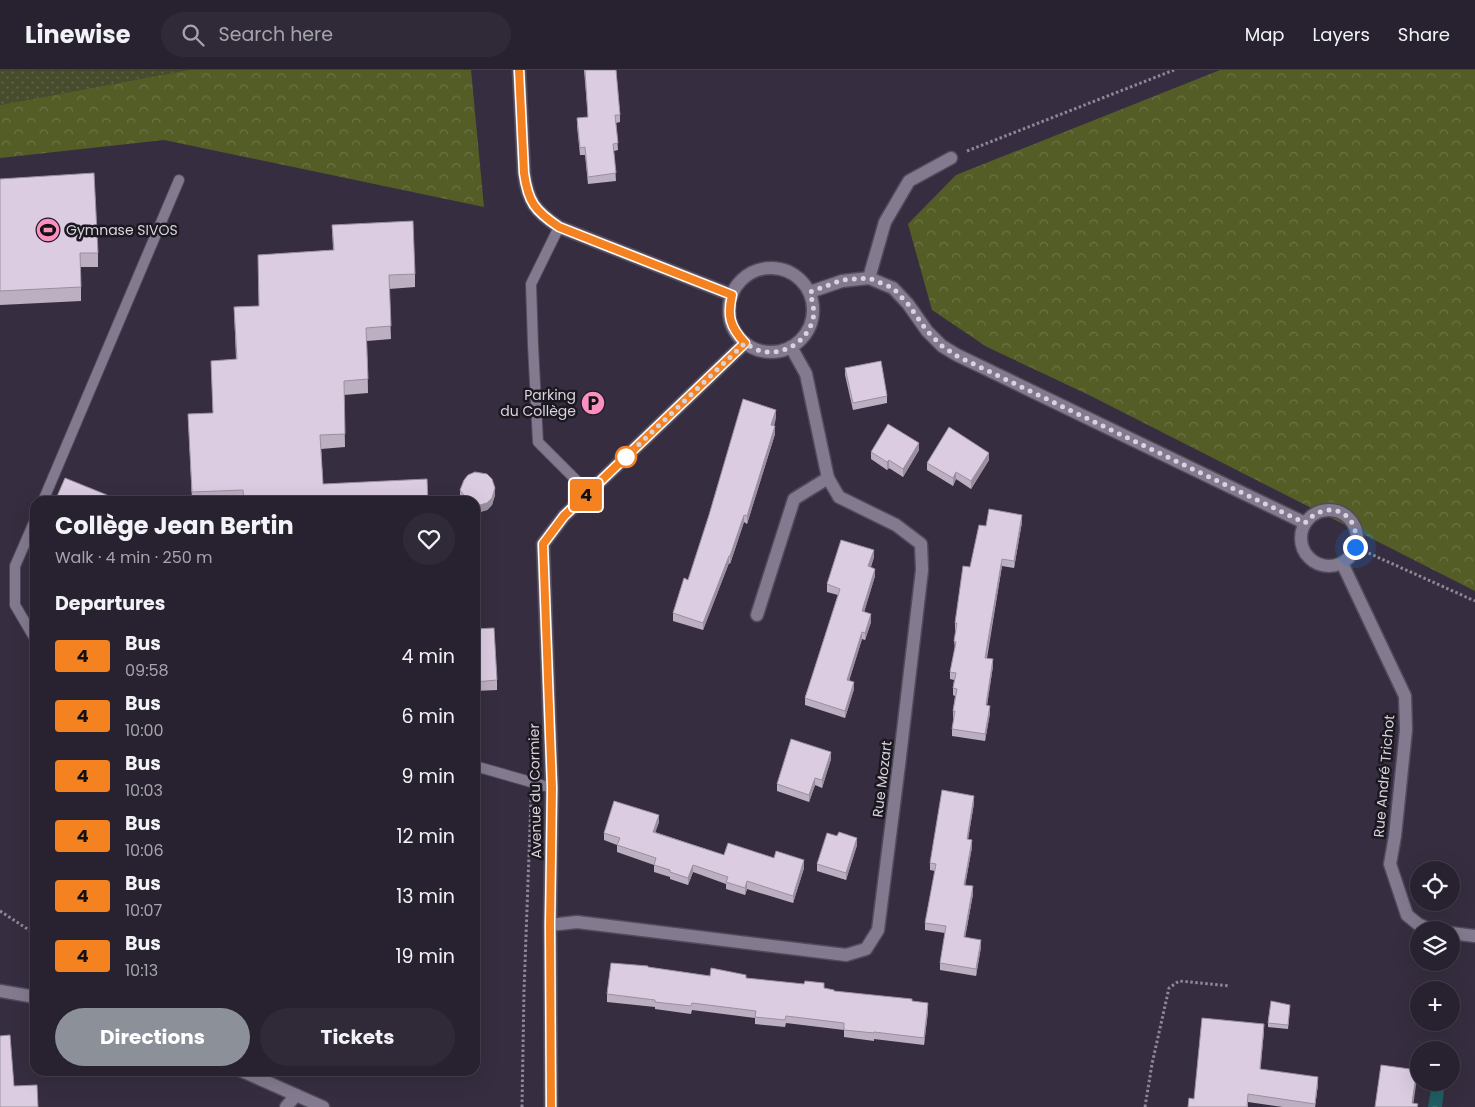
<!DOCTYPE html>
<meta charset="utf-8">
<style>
:root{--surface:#282230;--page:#302a38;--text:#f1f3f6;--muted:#a5a4ab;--line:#443f4c;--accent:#8c9099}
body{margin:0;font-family:Poppins,sans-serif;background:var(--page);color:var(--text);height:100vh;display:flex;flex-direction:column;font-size:19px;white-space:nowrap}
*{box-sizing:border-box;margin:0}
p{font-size:16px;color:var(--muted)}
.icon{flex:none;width:28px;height:28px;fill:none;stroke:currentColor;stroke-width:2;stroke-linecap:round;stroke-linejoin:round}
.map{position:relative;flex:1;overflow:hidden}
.sheet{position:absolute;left:30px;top:426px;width:450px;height:580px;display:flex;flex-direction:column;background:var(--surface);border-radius:15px;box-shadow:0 5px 20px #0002,0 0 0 1px var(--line)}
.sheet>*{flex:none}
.badge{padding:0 10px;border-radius:4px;font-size:18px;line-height:32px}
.tools{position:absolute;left:1410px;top:791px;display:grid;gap:10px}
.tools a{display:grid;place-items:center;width:50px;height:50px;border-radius:50%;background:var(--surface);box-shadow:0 5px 20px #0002,0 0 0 1px var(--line);font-size:25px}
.you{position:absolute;width:25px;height:25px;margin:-12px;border:4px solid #fff;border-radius:50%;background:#1a73e8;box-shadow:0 0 0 8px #1a73e833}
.map>.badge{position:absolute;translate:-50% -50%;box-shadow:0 0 0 2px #fff}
h2{padding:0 25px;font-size:19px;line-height:45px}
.round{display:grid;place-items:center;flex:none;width:52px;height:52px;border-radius:26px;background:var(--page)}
.head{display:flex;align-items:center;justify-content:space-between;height:85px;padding:0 25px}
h1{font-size:24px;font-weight:700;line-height:38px}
.button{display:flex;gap:10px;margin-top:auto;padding:10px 25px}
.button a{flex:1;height:58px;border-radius:30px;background:var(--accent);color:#fff;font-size:20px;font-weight:700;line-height:58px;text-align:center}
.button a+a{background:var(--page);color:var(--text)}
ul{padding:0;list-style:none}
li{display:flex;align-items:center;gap:15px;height:60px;padding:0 25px}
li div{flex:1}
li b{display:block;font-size:19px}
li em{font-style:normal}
li .badge{min-width:55px;font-weight:700;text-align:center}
header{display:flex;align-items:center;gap:30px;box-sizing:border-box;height:70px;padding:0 25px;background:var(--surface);border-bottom:1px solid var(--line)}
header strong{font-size:24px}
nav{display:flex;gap:28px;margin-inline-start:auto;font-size:18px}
.search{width:350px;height:45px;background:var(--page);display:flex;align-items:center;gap:12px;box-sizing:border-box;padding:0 18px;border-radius:28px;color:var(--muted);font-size:19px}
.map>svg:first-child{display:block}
.grass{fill:url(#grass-dots)}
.forest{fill:url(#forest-crowns)}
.water{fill:url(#water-ripples)}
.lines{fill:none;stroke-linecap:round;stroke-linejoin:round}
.service-casing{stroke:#514b5b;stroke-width:12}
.minor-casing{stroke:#514b5b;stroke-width:15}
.tertiary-casing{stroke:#514b5b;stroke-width:15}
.path{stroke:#8e8896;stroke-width:3;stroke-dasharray:2.5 2.5;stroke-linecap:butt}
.service{stroke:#837a8f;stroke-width:10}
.minor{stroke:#837a8f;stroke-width:12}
.tertiary{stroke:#837a8f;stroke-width:12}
.wall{fill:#bdafc2}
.shaded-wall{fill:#9a8f9e}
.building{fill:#dccce2;stroke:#9a8f9e}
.line-casing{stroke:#fff;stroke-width:11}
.line{stroke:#f58220;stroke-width:8}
.walk{stroke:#d8d3df;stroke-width:5;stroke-dasharray:0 9}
.stop-dot{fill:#fff;stroke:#f58220;stroke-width:2.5}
.labels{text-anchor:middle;stroke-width:5;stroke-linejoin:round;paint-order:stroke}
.poi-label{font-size:14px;fill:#d8d3df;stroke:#1c1820;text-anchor:start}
.street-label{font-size:14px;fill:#d8d3df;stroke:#1c1820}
</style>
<header>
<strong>Linewise</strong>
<div class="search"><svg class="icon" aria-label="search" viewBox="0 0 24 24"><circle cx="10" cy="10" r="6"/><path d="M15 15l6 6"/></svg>Search here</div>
<nav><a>Map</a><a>Layers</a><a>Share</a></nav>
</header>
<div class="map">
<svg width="1475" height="1037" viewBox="0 0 1475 1037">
<defs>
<pattern id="grass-dots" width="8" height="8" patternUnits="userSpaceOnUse" patternTransform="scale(1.25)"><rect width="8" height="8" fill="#464c2c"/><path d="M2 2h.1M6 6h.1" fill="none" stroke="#60654a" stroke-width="1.8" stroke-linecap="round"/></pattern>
<pattern id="forest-crowns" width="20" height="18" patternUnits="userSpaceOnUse" patternTransform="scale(1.25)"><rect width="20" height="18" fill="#545d26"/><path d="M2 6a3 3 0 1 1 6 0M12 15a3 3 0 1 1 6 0" fill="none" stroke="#6c7345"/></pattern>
<pattern id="water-ripples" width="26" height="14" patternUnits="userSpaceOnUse" patternTransform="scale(1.25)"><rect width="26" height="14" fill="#205f64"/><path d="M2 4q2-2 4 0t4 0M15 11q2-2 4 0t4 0" fill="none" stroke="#40757a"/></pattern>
</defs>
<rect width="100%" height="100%" fill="#362e40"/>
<path class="grass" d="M0 0H188L0 35Z"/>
<g class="forest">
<path d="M188 0H471L484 137 164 70 0 88V35Z"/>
<path d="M1220 0H1475V521L1089 325 987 277 932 240 908 154 956 105Z"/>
</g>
<path class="water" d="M1431 1020H1444L1442 1037H1428Z"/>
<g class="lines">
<g class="service-casing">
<g id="service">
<path d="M559 157 531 214 533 275 538 372 588 422"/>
<path d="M43 431 179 110"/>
<path d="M35 450 15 496V535L35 569"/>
<path d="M475 696 552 718"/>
</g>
</g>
<g class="minor-casing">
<g id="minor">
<path d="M869 208 893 218 908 234 927 261 942 276 957 285 1305 453"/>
<path d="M810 222 842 211 869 208 885 152 909 111 951 88"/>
<circle cx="1329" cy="468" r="28"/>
<path d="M1342 493 1405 626 1406 660 1395 766 1390 794 1407 845 1418 854 1431 860"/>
<path d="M757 545 794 429 828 408"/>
<path d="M550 855 577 852 846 885 866 879 878 860 899 695 922 500 921 474 896 455 839 427 828 408 806 304 791 277"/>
<path d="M1451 863 1475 866"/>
<path d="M286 1037 296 1025"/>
</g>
</g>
<g class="tertiary-casing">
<g id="tertiary">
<path d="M519 0 524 103C528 132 535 141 559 157L732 225"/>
<circle cx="771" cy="240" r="42"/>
<path d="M0 921 35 927"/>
<path d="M242 1001 323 1037"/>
<path d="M551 1037 550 855 552 718 543 474 564 446 745 273"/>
</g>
</g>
<g class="path">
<path d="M967 81 1174 0"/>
<path d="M1355 477 1475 531"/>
<path d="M0 841 35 864"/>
<path d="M522 1037 524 921 531 730"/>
<path d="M1145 1037 1152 994 1169 918 1179 911 1230 916"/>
</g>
<use href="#service" class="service"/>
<use href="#minor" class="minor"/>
<use href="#tertiary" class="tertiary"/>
</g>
<g class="wall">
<path d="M584 0H616L620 45V52L616 53 618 80 614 81 616 111 588 114 585 85H580L577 56V48L588 47Z"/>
<path d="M0 109 98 183V197H81V231L0 235Z"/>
<path d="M332 155 415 204V217L389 219 391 269 367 271 368 323 344 325 345 377 321 379 323 414 428 431H192L188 344 213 343 211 291 236 290 234 237 259 236 258 185 333 180Z"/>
<path d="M845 298 887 326V333L853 340 845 305Z"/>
<path d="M776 348 774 356 775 364 747 454 744 452 730 494 729 493 703 560 673 551V543L688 510Z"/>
<path d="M919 380 903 407 889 398 887 400 871 389V382Z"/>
<path d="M989 390 971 419 956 409 953 416 927 400V393Z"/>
<path d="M460 420 495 425 492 435 487 440 480 442H475V431H463L460 427Z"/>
<path d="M1022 452 1014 498 1002 496 987 588 993 596 987 635 990 643 985 671 952 666V659L954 648H953V641L955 626 953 625V618L954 610 950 609V602L955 578 954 571 956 560H955V553L970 497 986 456Z"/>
<path d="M874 487 871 497 875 506 864 542 871 552 865 570 862 569 849 611 854 619 845 648 805 635V628L838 525 827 522V514Z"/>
<path d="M475 559 497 610V620L475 621Z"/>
<path d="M831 689 822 718 815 715 809 732 777 721V714Z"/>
<path d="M974 733 968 769 972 777 965 815 973 824 965 867 981 877 976 906 940 900V893L945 863 925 860V853L935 801 930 800V793Z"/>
<path d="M659 752 655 762 724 785 774 788 804 798 793 833 747 819 745 825 726 819V814L693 802 688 815 670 809V807L654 802V795L617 782V775L604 770V763Z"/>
<path d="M857 775 846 810 817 801V794Z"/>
<path d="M648 897 710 906 746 908 824 918 834 921 912 931 928 941 924 975 874 969V971L844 967V960L786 953 785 957 755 954V948L692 940 691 944 655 939V937L607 932V924Z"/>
<path d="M1290 938 1288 959 1268 957V953Z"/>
<path d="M1264 961 1260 999 1318 1014 1315 1037H1283L1248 1032V1037H1188L1194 1029Z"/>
</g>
<g class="shaded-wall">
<path d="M776 340V348L771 362V355Z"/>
<path d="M775 356V364L747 454V446Z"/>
<path d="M919 373V380L903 407V399Z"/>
<path d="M989 383V390L971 419V411Z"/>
<path d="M889 390V398L887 400V392Z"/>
<path d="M956 402V409L953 416V408Z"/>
<path d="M495 418V425L492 435 487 440 480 442V435Z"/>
<path d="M744 445V452L730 494V486Z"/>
<path d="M1022 445V452L1014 498V491Z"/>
<path d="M874 480V487L868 504V496Z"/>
<path d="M729 486V493L703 560V553Z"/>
<path d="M1002 489V496L985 595V588Z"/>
<path d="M875 499V506L862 549V541Z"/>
<path d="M871 544V552L865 570V563Z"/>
<path d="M862 562V569L847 617V610Z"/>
<path d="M993 589V596L986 642V635Z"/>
<path d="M854 612V619L845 648V641Z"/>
<path d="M990 636V643L985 671V664Z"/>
<path d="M831 682V689L822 718V710Z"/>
<path d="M815 708V715L809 732V725Z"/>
<path d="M974 726V733L967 776V769Z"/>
<path d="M659 745V752L653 769V762Z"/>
<path d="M857 768V775L846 810V803Z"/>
<path d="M972 770V777L964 822V815Z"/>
<path d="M804 790V798L793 833V826Z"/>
<path d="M693 795V802L688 815V808Z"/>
<path d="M747 811V819L745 825V818Z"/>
<path d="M973 816V824L964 874V867Z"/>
<path d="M981 870V877L976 906V899Z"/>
<path d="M928 933V941L924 975V968Z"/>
<path d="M1264 954V961L1260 1006V999Z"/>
<path d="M1417 1000V1008L1413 1037 1412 1033Z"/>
<path d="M1318 1007V1014L1315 1037V1034Z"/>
</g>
<g class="building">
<path d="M585 0H616L620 45H615L618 73 613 74 616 103 588 107 585 77 580 78 577 48 588 47Z"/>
<path d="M94 103 98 183H80L81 217 0 221V109Z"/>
<path d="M413 151 415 204 389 205 391 256 366 258 368 309 344 311 345 364 320 365 323 414 427 409 428 431H244L243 420 192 422 188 344 213 343 211 291 237 289 234 237 259 236 258 185 334 180 332 155Z"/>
<path d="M881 291 887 326 853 333 845 298Z"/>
<path d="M743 329 776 340 771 355 775 356 747 446 744 445 730 486H729L703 553 673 543 684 508 688 510 709 445Z"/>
<path d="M888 354 919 373 903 399 889 390 887 392 871 382Z"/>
<path d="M949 357 989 383 971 411 956 402 953 408 927 393Z"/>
<path d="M475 402 487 404 492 409 495 418 492 428 487 433 480 435H475V431H468L460 420 464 410 468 405Z"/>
<path d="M65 408 107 425 104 431H55Z"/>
<path d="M989 439 1022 445 1014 491 1002 489 985 588 993 589 986 635 990 636 985 664 952 659 955 641H953L957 619 953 618 956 603 950 602 956 572 954 571 957 553H955L963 496 970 497 979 455 986 456Z"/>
<path d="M841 470 874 480 868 496 875 499 862 541 871 544 865 563 862 562 847 610 854 612 845 641 805 628 840 519 827 514Z"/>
<path d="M494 558 497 610 475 612V559Z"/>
<path d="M791 669 831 682 822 710 815 708 809 725 777 714Z"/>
<path d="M942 720 974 726 967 769 972 770 964 815 973 816 964 867 981 870 976 899 940 893 946 856 925 853 936 794 930 793Z"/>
<path d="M614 731 659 745 653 762 724 785 728 773 774 788 776 781 804 790 793 826 747 811 745 818 726 812 728 807 693 795 688 808 670 802V800L654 795 656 788 617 775 620 768 604 763Z"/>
<path d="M839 762 857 768 846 803 817 794 827 763 837 766Z"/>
<path d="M611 893 648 896V897L710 906 711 898 746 905V908L804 914 805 911 824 913V918L834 920V921L912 929V931L928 933 924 968 874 962V963L844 960V953L786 946 785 950 755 947 756 941 692 933 691 936 655 932V930L607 924Z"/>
<path d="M1271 931 1290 935 1288 955 1268 953Z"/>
<path d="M1202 948 1264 954 1260 999 1318 1007 1315 1034 1248 1024 1247 1037H1188L1189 1028 1194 1029Z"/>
<path d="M10 965 14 1016 37 1015 38 1037H0V966Z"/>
<path d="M1381 995 1417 1000 1412 1033 1418 1034 1417 1037H1375Z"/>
</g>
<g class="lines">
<g class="line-casing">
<path id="line" d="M519 0 524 103C528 132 535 141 559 157L732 225C727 246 730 257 745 273L564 446 543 474 552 718 550 855 551 1037"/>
</g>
<use href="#line" class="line"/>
<path class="walk" d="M626 387 745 273C751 277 758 281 766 282 788 284 808 269 813 249 815 239 812 231 810 222L842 210 869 208 893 218 908 234 927 261 942 276 957 286 1305 453C1327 427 1362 443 1355 477"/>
</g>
<defs>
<g id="stadium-disc" transform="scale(1.25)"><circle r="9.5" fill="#fc8fc2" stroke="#1c1820"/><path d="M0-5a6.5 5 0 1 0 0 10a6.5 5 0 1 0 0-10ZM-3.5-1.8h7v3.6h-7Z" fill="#111"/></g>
<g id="parking-disc" transform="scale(1.25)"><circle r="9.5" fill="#fc8fc2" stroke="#1c1820"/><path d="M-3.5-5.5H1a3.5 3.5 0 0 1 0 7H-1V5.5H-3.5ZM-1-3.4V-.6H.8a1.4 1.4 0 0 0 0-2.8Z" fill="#111"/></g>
</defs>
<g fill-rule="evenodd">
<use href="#stadium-disc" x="48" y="160"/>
<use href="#parking-disc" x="593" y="333"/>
</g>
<circle class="stop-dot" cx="626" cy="387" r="10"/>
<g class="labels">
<g class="poi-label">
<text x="66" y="165">Gymnase SIVOS</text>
<text x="576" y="330" text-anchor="end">Parking<tspan x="576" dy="16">du Collège</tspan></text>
</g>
<g class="street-label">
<text transform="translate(1384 706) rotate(-85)" y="5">Rue André Trichot</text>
<text transform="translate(882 709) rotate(-83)" y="5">Rue Mozart</text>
<text transform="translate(535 721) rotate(-91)" y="5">Avenue du Cormier</text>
</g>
</g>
</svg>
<div class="tools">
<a><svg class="icon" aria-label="locate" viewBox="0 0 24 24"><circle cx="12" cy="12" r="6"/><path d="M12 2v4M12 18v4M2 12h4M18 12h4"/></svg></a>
<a><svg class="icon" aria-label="layers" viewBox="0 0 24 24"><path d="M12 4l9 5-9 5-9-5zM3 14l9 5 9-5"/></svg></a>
<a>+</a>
<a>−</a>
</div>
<div class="you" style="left:1355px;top:477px"></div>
<b class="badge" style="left:586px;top:425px;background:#f58220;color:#111">4</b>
<section class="sheet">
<div class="head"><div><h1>Collège Jean Bertin</h1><p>Walk · 4 min · 250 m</p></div><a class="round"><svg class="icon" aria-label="heart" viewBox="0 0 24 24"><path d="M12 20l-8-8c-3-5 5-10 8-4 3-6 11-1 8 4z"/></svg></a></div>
<h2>Departures</h2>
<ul>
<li><span class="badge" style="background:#f58220;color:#111">4</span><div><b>Bus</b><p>09:58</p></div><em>4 min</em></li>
<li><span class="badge" style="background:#f58220;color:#111">4</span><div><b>Bus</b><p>10:00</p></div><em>6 min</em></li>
<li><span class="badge" style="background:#f58220;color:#111">4</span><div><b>Bus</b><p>10:03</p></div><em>9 min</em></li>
<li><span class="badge" style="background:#f58220;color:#111">4</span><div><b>Bus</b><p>10:06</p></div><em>12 min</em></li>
<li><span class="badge" style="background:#f58220;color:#111">4</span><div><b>Bus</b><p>10:07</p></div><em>13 min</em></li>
<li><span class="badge" style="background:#f58220;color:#111">4</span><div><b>Bus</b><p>10:13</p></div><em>19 min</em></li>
</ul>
<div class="button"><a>Directions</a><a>Tickets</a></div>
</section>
</div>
